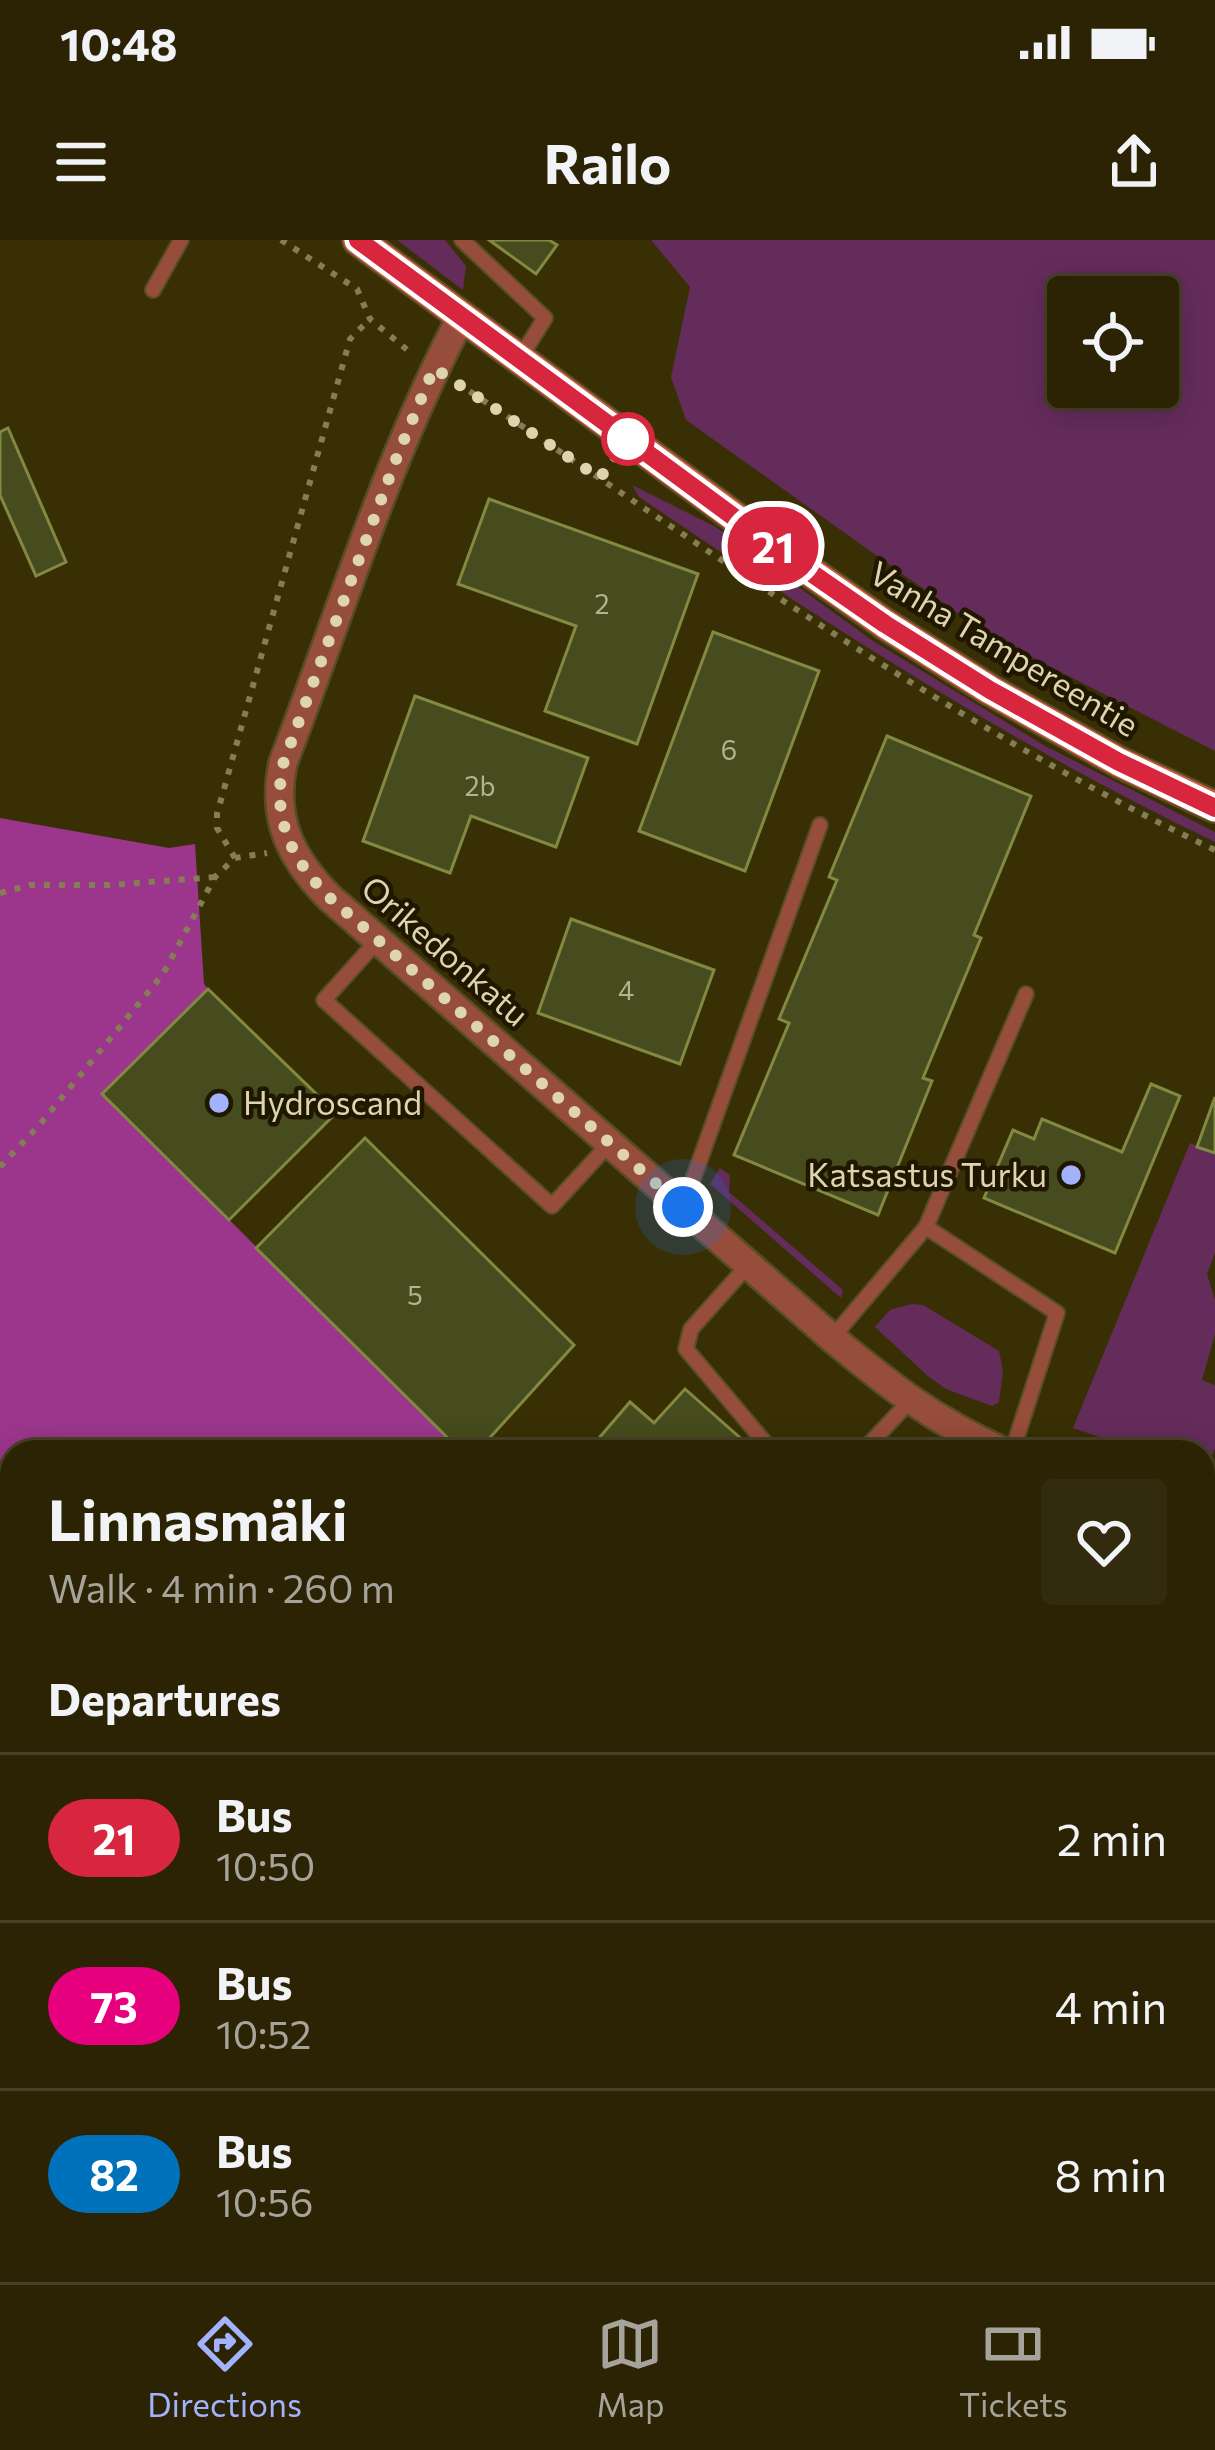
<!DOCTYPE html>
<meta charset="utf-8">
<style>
:root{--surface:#2b2304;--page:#332b0e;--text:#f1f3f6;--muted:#a6a49a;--line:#474026;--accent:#a2b2fd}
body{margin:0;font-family:Commissioner,sans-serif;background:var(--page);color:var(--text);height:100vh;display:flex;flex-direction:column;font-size:45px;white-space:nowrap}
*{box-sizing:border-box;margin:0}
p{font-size:39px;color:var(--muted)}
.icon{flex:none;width:66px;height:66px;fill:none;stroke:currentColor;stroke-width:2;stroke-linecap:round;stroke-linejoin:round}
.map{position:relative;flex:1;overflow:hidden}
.drawer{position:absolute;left:0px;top:1200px;width:1215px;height:843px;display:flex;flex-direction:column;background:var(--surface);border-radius:36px 36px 0 0;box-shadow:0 6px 30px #0003,0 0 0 3px var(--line)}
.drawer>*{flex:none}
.badge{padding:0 24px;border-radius:39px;font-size:42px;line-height:78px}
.buttons{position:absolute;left:1047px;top:36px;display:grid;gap:24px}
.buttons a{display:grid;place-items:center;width:132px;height:132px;border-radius:12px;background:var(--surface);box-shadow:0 6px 30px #0003,0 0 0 3px var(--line);font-size:60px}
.you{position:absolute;width:60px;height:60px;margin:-30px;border:9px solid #fff;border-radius:50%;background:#1a73e8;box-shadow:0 0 0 18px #1a73e833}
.map>.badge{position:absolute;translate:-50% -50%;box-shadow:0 0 0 6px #fff}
h2{padding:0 48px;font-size:45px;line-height:108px}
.round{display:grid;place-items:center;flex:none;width:126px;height:126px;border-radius:12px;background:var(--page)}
.summary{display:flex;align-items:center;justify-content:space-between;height:204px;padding:0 48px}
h1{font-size:57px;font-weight:700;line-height:90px}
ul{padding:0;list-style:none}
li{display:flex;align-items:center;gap:36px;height:168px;padding:0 48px;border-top:3px solid var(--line)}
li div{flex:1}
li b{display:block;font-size:45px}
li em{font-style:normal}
li .badge{min-width:132px;font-weight:700;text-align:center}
.status{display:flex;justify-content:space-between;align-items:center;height:84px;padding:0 60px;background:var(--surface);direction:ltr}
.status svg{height:33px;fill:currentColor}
header{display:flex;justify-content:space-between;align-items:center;height:156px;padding:0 48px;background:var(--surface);font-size:54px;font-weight:700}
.tab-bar{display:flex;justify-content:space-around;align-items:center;height:168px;border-top:3px solid var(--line);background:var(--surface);font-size:33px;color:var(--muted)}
.tab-bar a{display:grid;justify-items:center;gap:6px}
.tab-bar .selected{color:var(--accent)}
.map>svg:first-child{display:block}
.green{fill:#642c5b;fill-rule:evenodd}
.forest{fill:#9b368c}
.building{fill:#474c1e;stroke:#828a42;stroke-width:3}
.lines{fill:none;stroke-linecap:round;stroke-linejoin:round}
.service-casing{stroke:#574d24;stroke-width:18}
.minor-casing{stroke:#574d24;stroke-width:32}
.secondary-casing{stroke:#574d24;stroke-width:34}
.path{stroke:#867c55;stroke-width:6;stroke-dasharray:6 9;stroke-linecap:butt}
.service{stroke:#964d3c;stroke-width:14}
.minor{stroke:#964d3c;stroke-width:27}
.secondary{stroke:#ce593e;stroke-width:30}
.line-casing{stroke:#fff;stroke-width:27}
.line{stroke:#d7263d;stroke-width:18}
.walk{stroke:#ded4b0;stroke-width:12;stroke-dasharray:0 21.6}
.stop-dot{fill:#fff;stroke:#d7263d;stroke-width:6}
.poi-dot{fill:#a2b2fd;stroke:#1f1700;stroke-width:4.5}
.labels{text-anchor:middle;stroke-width:9;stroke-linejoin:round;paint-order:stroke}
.number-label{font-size:27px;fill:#b8b28c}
.street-label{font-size:33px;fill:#ded4b0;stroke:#1f1700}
.poi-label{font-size:33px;fill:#ded4b0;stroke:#1f1700;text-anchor:start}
</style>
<div class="status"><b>10:48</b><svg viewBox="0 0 49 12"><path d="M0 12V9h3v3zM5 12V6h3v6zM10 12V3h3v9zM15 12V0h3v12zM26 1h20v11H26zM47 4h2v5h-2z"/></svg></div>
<header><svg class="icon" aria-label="menu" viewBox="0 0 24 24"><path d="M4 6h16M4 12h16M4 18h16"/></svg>Railo<svg class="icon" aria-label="share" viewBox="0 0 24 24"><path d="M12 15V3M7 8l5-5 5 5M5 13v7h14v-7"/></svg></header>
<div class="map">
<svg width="1215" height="2042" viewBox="0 0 1215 2042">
<rect width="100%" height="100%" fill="#392f05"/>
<g class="green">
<path d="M397 0H445L466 26 463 50Z"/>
<path d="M651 0H1215V511L987 394 686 180 671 137 690 47ZM1068 57H1158V147H1068Z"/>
<path d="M632 245 716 287 873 401 1045 506 1215 592V602C1012 505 825 383 639 257Z"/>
<path d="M1190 903 1215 913V1013L1207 1034 1215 1060V1094L1202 1140 1215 1145V1208L1206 1233 1203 1232V1212H1144L1073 1188Z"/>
<path d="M720 928 730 935 729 952 843 1050 841 1058 710 944Z"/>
<path d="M912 1064 923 1065 999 1111 1003 1131 999 1162 992 1166 946 1149 929 1137 875 1087 890 1070Z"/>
</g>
<path class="forest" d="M0 578 169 608 195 604 204 744 208 749 103 854 462 1212H12V2031H1203V1889L1215 1902V2042H0Z"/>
<g class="building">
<path d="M489 0H549L557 5 536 34Z"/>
<path d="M8 188 66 322 36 336 0 255V192Z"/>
<path d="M489 259 698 334 637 504 545 471 576 386 458 344Z"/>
<path d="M713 392 819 431 745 631 639 591Z"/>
<path d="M415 456 588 518 556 607 471 576 450 633 363 601Z"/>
<path d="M887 496 1031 556 974 695 981 698 923 838 932 841 878 975 734 915 789 783 779 779 837 640 829 637Z"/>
<path d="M571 679 714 730 680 824 538 773Z"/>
<path d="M208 749 336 873 229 980 102 854Z"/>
<path d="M1151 844 1180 856 1115 1013 984 958 1013 890 1034 899 1042 879 1122 912Z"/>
<path d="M1215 857V913L1197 907Z"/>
<path d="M365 898 574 1105 477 1212H462L256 1008Z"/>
<path d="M685 1149 747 1204 740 1212H587L630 1162 654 1183Z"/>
<path d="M1215 1576V1754L1203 1750V1611Z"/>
</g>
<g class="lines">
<g class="service-casing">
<g id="service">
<path d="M462 0 545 78 520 118"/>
<path d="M153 50 181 0"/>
<path d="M378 700 324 760 552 966 610 903"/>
<path d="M683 967 820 585"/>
<path d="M749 1024 691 1089 686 1109 773 1212"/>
<path d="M832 1098 926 987"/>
<path d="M862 1212 909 1162"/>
<path d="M1012 1212 1057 1073 926 987 1026 754"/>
<path d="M1203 1489 1215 1460"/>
</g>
</g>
<g class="minor-casing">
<g id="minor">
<path d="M462 76C387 217 340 375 283 523 271 579 291 619 330 658L832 1098C891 1147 933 1180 1004 1212"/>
<path d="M1203 1284 1215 1288"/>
</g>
</g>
<g class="secondary-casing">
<path id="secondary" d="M358 0 785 314 885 384 990 450 1119 522 1215 567"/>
</g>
<g class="path">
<path d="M281 0 357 49 370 79 411 113"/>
<path d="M457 143C706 307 945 482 1215 610"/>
<path d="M235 618 217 588V574L350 99 370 79"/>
<path d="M0 653 30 645H111L215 637"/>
<path d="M0 927 41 883 163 734 215 637 235 618 267 613"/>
<path d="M0 1850 12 1875"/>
<path d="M74 2031 75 2042"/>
<path d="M608 2031 621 2042"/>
<path d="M412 2042 437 2037 477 2042"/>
</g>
<use href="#service" class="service"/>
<use href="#minor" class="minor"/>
<use href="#secondary" class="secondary"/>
</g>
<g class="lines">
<g class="line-casing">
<path id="line" d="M358 0 784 314 885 384 990 450 1119 522 1215 568"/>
</g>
<use href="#line" class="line"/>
<path class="walk" d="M628 199 600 238 434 128 398 214 283 524C272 579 291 619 330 658L683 967"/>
</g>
<circle class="stop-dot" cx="628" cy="199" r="24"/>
<g class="poi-dot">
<circle cx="219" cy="863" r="12"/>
<circle cx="1071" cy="935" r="12"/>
</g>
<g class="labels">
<g class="number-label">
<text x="602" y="374">2</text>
<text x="729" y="520">6</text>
<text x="480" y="556">2b</text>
<text x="626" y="760">4</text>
<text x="415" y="1065">5</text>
</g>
<g class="street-label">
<text transform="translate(1004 409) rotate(31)" y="12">Vanha Tampereentie</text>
<text transform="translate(445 711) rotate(41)" y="12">Orikedonkatu</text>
</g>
<g class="poi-label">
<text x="243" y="875">Hydroscand</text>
<text x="1047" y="947" text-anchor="end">Katsastus Turku</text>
</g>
</g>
</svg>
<div class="buttons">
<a><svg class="icon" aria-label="locate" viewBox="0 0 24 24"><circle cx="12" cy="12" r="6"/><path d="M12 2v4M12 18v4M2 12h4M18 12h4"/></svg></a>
</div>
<div class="you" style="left:683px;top:967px"></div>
<b class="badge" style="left:773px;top:306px;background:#d7263d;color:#fff">21</b>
<section class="drawer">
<div class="summary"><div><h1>Linnasmäki</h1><p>Walk · 4 min · 260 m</p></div><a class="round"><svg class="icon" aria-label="heart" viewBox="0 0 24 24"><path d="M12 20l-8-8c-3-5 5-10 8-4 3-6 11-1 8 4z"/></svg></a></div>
<h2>Departures</h2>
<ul>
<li><span class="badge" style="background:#d7263d;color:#fff">21</span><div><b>Bus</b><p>10:50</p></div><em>2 min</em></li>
<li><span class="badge" style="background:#e6007e;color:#fff">73</span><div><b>Bus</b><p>10:52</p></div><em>4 min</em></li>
<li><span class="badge" style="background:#0072bc;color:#fff">82</span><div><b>Bus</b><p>10:56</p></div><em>8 min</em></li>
</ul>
</section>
</div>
<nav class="tab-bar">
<a class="selected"><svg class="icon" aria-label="directions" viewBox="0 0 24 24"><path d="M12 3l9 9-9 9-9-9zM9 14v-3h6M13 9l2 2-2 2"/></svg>Directions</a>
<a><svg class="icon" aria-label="map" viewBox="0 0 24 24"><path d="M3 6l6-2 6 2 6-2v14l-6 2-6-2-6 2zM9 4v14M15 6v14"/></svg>Map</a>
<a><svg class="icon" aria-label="tickets" viewBox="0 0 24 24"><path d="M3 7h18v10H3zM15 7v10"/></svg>Tickets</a>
</nav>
